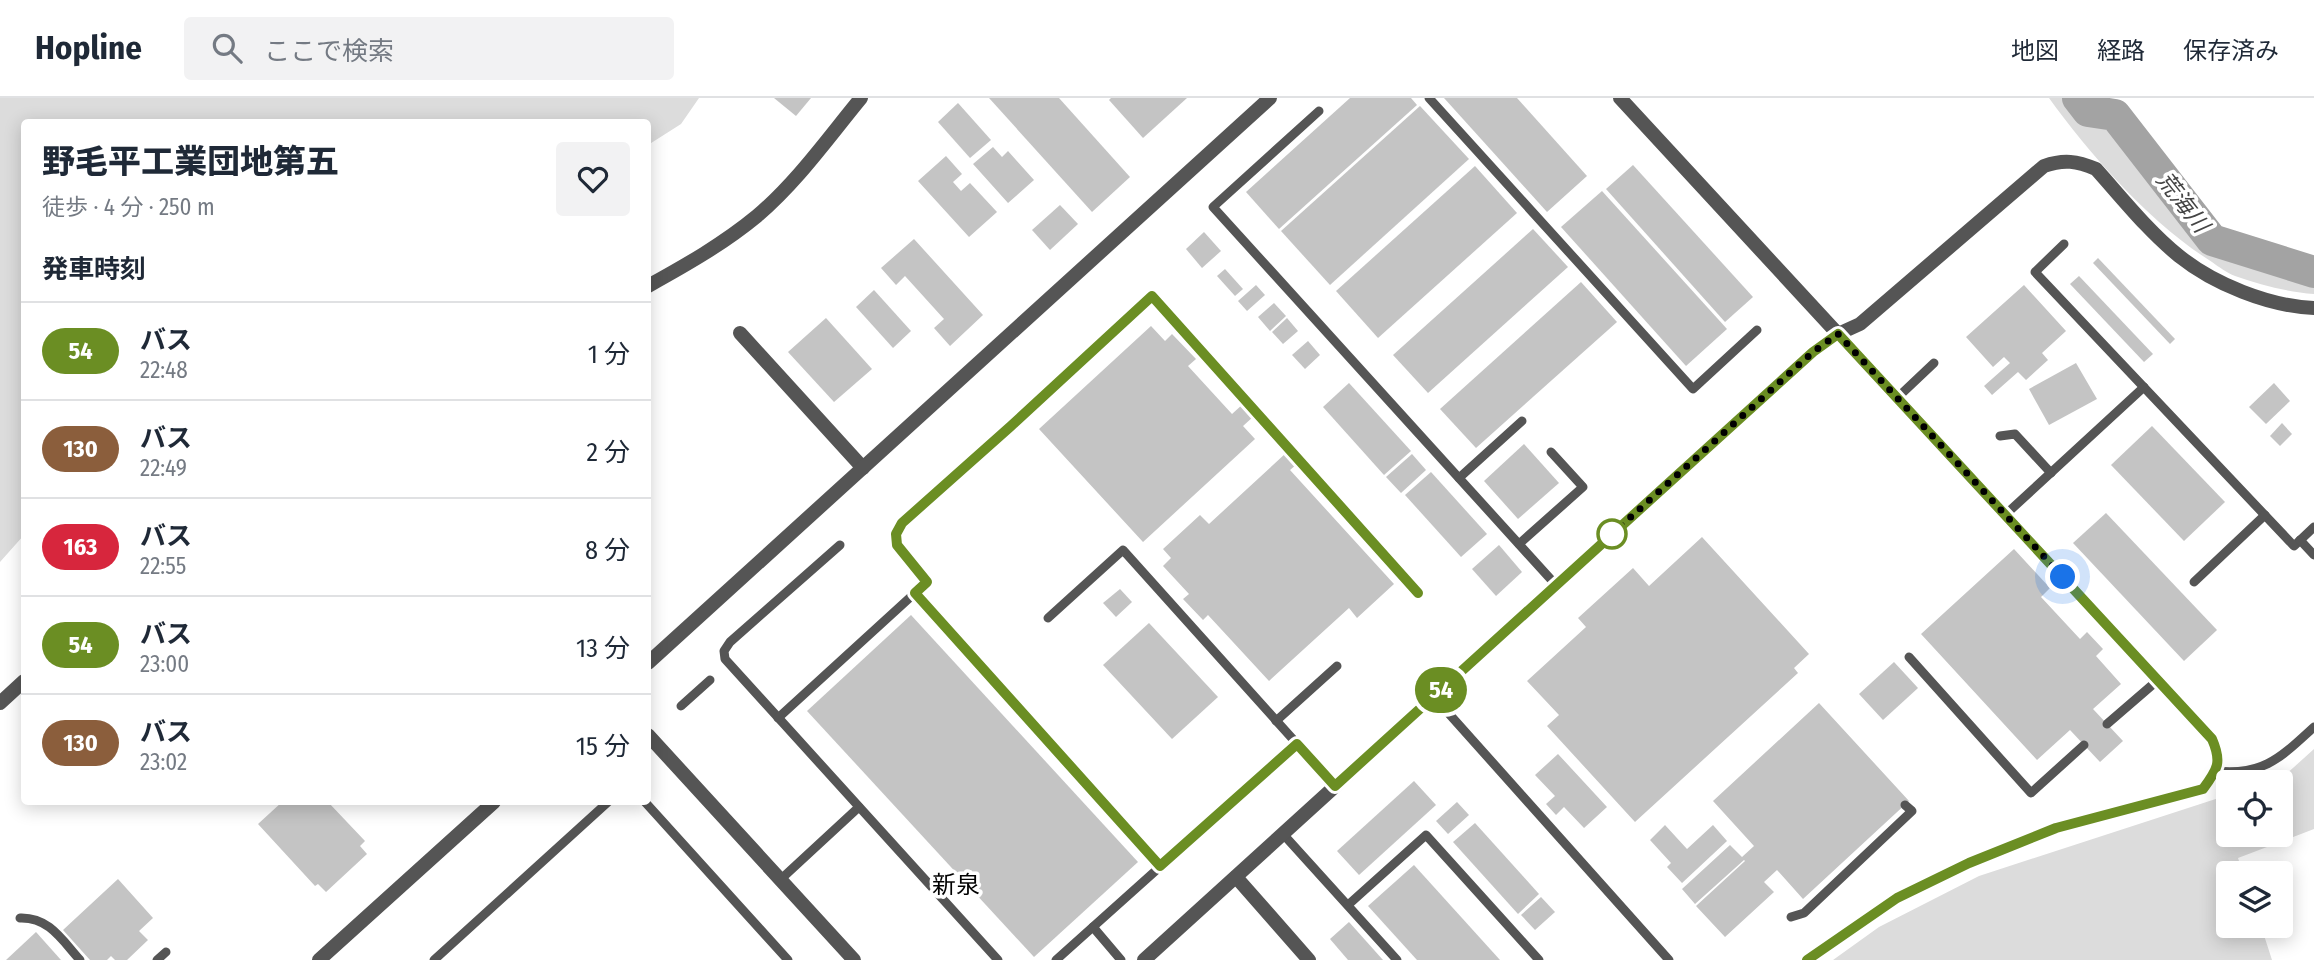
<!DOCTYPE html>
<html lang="ja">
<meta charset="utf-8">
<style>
:root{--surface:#fff;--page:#f2f2f3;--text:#1f2937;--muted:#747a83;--line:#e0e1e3}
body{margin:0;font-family:"Fira Sans Condensed","Noto Sans JP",sans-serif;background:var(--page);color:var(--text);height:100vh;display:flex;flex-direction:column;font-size:26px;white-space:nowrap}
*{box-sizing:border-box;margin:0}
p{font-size:23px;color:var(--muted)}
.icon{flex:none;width:38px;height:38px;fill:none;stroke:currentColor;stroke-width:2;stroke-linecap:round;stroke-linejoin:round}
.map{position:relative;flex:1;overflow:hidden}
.sheet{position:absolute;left:21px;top:21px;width:630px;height:686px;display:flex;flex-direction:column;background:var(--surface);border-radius:7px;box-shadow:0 4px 18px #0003}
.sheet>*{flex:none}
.badge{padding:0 14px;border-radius:23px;font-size:24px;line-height:46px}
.controls{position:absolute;left:2216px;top:672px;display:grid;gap:14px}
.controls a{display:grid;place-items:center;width:77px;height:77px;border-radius:7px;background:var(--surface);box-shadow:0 4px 18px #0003;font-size:35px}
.you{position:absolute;width:35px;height:35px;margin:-18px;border:5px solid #fff;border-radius:50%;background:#1a73e8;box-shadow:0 0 0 10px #1a73e833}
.map>.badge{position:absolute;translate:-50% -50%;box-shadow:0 0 0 4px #fff}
h2{padding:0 21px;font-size:26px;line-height:63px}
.round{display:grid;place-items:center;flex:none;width:74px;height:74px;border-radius:7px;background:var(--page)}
.summary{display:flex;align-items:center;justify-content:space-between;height:119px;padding:0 21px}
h1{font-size:33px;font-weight:800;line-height:52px}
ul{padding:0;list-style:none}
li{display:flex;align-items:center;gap:21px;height:98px;padding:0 21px;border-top:2px solid var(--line)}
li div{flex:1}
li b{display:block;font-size:26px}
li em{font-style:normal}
li .badge{min-width:77px;font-weight:700;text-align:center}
header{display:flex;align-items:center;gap:42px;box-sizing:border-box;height:98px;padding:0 35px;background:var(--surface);border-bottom:2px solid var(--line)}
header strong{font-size:33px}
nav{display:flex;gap:38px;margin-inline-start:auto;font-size:24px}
.search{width:490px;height:63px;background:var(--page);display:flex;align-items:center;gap:18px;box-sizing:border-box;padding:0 24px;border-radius:7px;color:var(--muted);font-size:26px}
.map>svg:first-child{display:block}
.green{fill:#dcdcdc}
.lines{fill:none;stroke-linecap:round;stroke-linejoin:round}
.river{stroke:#a3a3a3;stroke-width:32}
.building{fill:#c4c4c4}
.service{stroke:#555;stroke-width:9}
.minor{stroke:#555;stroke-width:14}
.tertiary{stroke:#555;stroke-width:14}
.line-casing{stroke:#fff;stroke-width:16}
.line{stroke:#6b8e23;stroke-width:10}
.walk{stroke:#000;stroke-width:7;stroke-dasharray:0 12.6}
.stop-dot{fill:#fff;stroke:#6b8e23;stroke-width:3.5}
.labels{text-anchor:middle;stroke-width:7;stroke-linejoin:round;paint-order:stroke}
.water-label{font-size:23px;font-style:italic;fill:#444;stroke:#fff}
.quarter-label{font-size:24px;fill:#000;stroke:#fff}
</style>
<header>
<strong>Hopline</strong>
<div class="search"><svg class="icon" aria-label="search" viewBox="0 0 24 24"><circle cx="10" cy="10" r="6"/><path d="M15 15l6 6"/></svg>ここで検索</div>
<nav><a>地図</a><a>経路</a><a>保存済み</a></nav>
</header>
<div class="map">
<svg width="2314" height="862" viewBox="0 0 2314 862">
<rect width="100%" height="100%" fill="#fff"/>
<g class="green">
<path d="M0 0H699L681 26 648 47V24H24V437L0 464Z"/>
<path d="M2049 0H2072L2085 18 2112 24 2211 146 2307 180H2314V196C2288 194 2260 187 2235 178 2227 175 2219 169 2212 164 2151 126 2091 58 2049 0Z"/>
<path d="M2314 651V731L2238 760 2243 775H2228V828H2261L2272 862H1833L1879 829 1979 778 2228 697V737H2280V684H2267L2283 679Z"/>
</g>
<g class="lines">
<path class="river" d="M2078 0 2088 13 2115 17 2212 142 2314 174"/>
</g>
<g class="building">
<path d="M774 0H811L796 18Z"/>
<path d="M989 0H1059L1130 79 1092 114Z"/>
<path d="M1111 0H1187L1143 40 1109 2Z"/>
<path d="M1350 0H1411L1417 7 1279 131 1246 94Z"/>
<path d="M1444 0H1517L1587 78 1547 114Z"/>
<path d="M958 5 991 42 970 60 938 24Z"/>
<path d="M1420 8 1469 61 1330 187 1281 133Z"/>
<path d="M993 49 1002 59 1008 53 1034 82 1008 105 973 66Z"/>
<path d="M946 58 962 76 953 84 961 93 970 85 997 114 969 139 918 83Z"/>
<path d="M1633 67 1753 199 1725 224 1606 91Z"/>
<path d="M1475 68 1517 115 1378 240 1336 193Z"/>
<path d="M1602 93 1727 231 1686 268 1561 129Z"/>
<path d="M1060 107 1078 126 1050 152 1032 132Z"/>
<path d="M1533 131 1568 169 1428 295 1393 257Z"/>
<path d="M1204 134 1221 153 1202 170 1186 151Z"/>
<path d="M914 141 983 217 950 248 934 230 944 221 905 178 896 187 881 170Z"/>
<path d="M2098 160 2175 241 2170 246 2093 165Z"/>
<path d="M1225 171 1243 191 1235 198 1217 178Z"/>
<path d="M2079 178 2153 256 2144 264 2070 186Z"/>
<path d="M1581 184 1617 224 1476 350 1440 311Z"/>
<path d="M1256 187 1265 197 1247 213 1238 203Z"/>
<path d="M2024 187 2066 233 2042 255 2048 262 2026 282 2018 274 1992 297 1984 288 2010 265 2004 259 1993 269 1966 239Z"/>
<path d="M874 192 911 233 893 250 856 209Z"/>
<path d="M1274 205 1286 218 1270 233 1258 219Z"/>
<path d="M826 220 872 271 834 304 788 254Z"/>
<path d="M1287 220 1298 233 1283 246 1272 234Z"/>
<path d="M1151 228 1165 243 1172 236 1196 261 1188 268 1232 316 1243 306 1254 318 1243 328 1255 341 1143 444 1039 331Z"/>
<path d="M1308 243 1320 257 1305 271 1292 257Z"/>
<path d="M2076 265 2097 301 2049 327 2029 291Z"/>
<path d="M1349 285 1411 353 1384 377 1323 309Z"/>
<path d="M2274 285 2290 303 2266 326 2249 309Z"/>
<path d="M2282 325 2292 336 2280 348 2270 338Z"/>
<path d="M2152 328 2225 404 2184 443 2111 367Z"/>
<path d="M1524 346 1559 385 1518 421 1484 383Z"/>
<path d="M1286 355 1297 366 1290 372 1394 486 1357 520 1349 510 1269 583 1208 517 1203 522 1183 501 1189 496 1163 468 1171 460 1163 451 1200 417 1209 426Z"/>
<path d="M1412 356 1426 372 1401 395 1386 379Z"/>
<path d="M1431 374 1487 436 1461 459 1405 397Z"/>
<path d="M2106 415 2217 532 2184 563 2073 445Z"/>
<path d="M1702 439 1809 556 1794 570 1798 575 1635 724 1547 628 1559 617 1527 583 1586 529 1578 520 1633 470 1649 488Z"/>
<path d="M1499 447 1522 474 1496 498 1472 471Z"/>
<path d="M2014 451 2050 490 2041 499 2080 541 2087 534 2103 551 2096 558 2121 586 2093 611 2123 643 2100 664 2070 632 2037 662 1921 536Z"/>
<path d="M1120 491 1132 504 1116 519 1103 505Z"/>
<path d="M911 517 1138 764 1034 859 807 613Z"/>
<path d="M1149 525 1218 599 1172 641 1103 567Z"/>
<path d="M1894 564 1918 590 1883 622 1859 596Z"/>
<path d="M1819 605 1909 703 1803 801 1777 772 1764 784 1774 794 1725 839 1696 808 1745 763 1744 762 1695 806 1682 791 1730 747 1742 759 1754 748 1713 703Z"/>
<path d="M1558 656 1607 709 1584 730 1564 709 1556 717 1546 706 1555 698 1535 677Z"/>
<path d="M1414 683 1436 707 1359 777 1337 753Z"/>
<path d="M282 704H328L365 743 360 748 367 756 326 794 318 786 315 788 258 726Z"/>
<path d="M1457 704 1469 717 1448 736 1436 723Z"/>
<path d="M1475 725 1539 796 1518 816 1453 744Z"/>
<path d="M1665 727 1687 751 1713 727 1727 743 1682 785 1667 769 1671 765 1650 742Z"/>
<path d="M1414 767 1500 862H1417L1368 808Z"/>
<path d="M118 781 153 820 139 833 148 842 127 862H115L111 858 107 862H90L63 832Z"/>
<path d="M1541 799 1555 814 1535 832 1521 817Z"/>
<path d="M1349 824 1383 862H1348L1330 841Z"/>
<path d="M36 834 61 862H6Z"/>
</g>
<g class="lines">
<g class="service">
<path d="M1429 0 1693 291 1757 232"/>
<path d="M1319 13 1213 109 1556 487"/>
<path d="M2064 146 2035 174 2294 448 2314 429"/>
<path d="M1897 300 1934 265"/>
<path d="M2000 338 2015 336 2051 375"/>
<path d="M1459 380 1522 323"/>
<path d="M2005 417 2144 289"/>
<path d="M2300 442 2314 457"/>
<path d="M1519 446 1583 389 1551 354"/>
<path d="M840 447 730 544 724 553 725 561 998 862"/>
<path d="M2194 484 2265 417"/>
<path d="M915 494 1160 768"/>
<path d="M1048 520 1123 452 1335 688"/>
<path d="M1909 559 2031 695 2084 647"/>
<path d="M1434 599 1669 862"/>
<path d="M681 608 710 582"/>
<path d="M778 620 927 484C910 464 888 451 902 425L1011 328 1152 198 1418 495"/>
<path d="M1276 623 1337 568"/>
<path d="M2107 626 2158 582"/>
<path d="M2216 673C2264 678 2281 659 2314 629"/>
<path d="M645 704 788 862"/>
<path d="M1283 736 1397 862"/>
<path d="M780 782 859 709"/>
<path d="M1348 807 1426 737 1539 862"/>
<path d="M1791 819 1804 815 1912 713 1905 707"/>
<path d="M20 820C49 819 62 842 80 862"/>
<path d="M1093 829 1121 862"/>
<path d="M157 862 166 854"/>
<path d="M434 862 608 704"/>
<path d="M1056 862 1297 646"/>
</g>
<g class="minor">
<path d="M740 235 863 370"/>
<path d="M1236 779 1309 862"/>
<path d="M1807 862 1897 800 1969 765 2056 730 2203 691C2218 671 2222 664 2212 641"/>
</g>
<g class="tertiary">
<path d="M1620 0 2212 641"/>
<path d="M648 188C686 167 723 146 757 118 797 84 828 40 861 0"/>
<path d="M648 565 1270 0"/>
<path d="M0 605 24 583"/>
<path d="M648 637 854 862"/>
<path d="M319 862 494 704"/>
<path d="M1144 862 1813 254 1838 236 1860 226 2044 68C2064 61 2077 63 2096 71 2122 100 2148 133 2179 158 2214 186 2268 208 2314 210"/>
</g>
</g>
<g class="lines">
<g class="line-casing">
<path id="line" d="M1418 495 1152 198 1011 328 902 425 896 436 897 447 927 484 915 495 1160 768 1297 646 1335 688 1813 254 1838 236 2212 641C2222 664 2218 671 2203 691L2056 730 1969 765 1897 800 1807 862"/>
</g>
<use href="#line" class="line"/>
<path class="walk" d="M1612 436 1813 254 1838 236 2063 479"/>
</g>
<circle class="stop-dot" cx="1612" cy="436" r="14"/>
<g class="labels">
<g class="water-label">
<text transform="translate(2183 104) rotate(52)" y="8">荒海川</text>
</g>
<g class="quarter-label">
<text x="956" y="795">新泉</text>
</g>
</g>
</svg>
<div class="controls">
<a><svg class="icon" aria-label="locate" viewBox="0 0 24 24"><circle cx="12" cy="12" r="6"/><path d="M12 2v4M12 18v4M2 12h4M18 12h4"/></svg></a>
<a><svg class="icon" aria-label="layers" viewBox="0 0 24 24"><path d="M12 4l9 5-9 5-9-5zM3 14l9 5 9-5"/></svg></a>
</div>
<div class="you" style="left:2063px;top:479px"></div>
<b class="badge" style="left:1441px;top:592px;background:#6b8e23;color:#fff">54</b>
<section class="sheet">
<div class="summary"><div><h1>野毛平工業団地第五</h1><p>徒歩 · 4 分 · 250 m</p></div><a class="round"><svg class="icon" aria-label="heart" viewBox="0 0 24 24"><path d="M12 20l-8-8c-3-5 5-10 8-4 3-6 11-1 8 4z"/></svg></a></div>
<h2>発車時刻</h2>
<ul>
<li><span class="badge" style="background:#6b8e23;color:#fff">54</span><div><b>バス</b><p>22:48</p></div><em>1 分</em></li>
<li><span class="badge" style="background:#8b5e3c;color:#fff">130</span><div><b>バス</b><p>22:49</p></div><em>2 分</em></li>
<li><span class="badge" style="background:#d7263d;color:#fff">163</span><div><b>バス</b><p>22:55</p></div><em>8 分</em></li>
<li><span class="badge" style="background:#6b8e23;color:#fff">54</span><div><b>バス</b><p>23:00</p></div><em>13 分</em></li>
<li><span class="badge" style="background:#8b5e3c;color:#fff">130</span><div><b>バス</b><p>23:02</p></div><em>15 分</em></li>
</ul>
</section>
</div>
